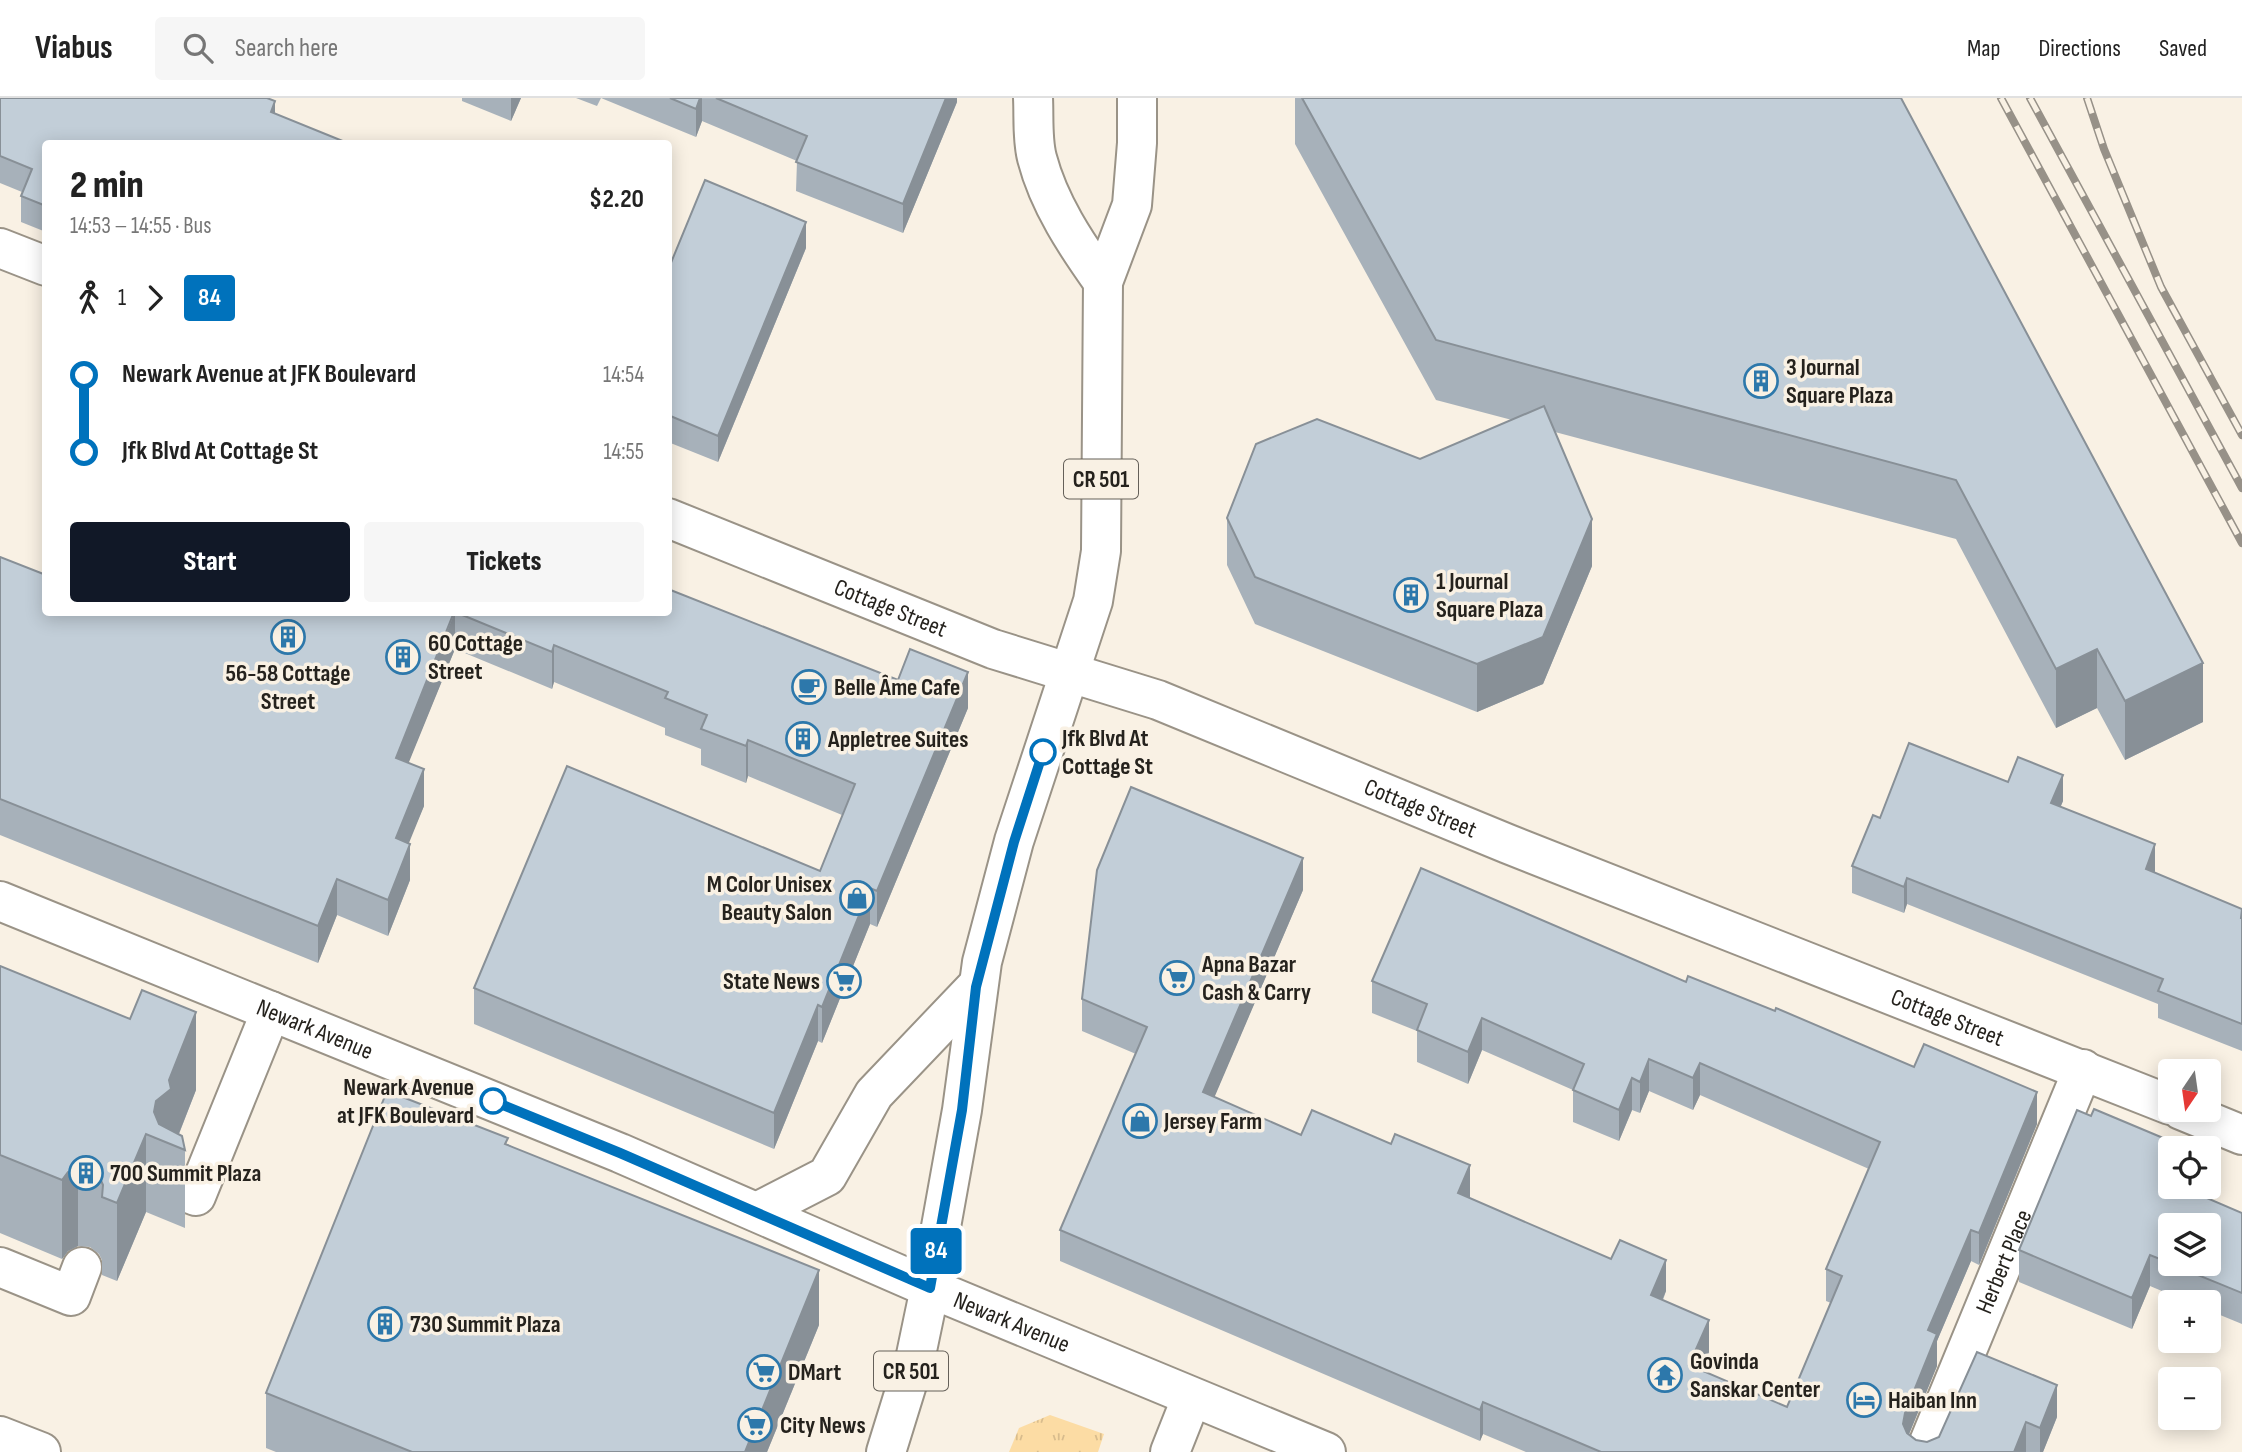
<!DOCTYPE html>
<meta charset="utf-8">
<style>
:root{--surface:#fff;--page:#f6f6f6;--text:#222;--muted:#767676;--line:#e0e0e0;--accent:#111827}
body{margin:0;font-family:"Sofia Sans Condensed",sans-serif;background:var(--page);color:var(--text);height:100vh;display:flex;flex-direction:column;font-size:26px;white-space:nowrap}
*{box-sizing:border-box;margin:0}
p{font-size:23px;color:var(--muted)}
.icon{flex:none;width:38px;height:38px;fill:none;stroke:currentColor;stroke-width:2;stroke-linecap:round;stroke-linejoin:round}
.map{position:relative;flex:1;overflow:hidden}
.details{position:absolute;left:42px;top:42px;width:630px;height:476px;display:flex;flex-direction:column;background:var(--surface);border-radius:7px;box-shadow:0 4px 18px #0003}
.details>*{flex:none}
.badge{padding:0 14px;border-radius:5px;font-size:24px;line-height:46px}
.needle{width:46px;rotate:193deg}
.buttons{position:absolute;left:2158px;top:961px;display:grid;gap:14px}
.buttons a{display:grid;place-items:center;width:63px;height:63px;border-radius:7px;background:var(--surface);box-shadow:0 4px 18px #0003;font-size:35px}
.map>.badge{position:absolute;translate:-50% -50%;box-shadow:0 0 0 4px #fff}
.legs{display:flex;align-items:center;gap:10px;height:77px;padding:0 28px;font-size:23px}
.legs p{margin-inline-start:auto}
.headline{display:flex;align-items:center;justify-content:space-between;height:119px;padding:0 28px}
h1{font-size:38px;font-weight:800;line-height:52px}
.button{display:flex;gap:14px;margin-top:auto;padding:14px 28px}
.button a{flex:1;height:80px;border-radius:7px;background:var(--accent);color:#fff;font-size:28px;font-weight:800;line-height:80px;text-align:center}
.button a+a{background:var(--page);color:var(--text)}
ul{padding:0 28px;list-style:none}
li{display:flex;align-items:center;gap:24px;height:77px;font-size:26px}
li i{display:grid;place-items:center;width:10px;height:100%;margin:0 9px;background:currentColor}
li i::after{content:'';width:18px;height:18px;margin:-9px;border:5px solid;border-radius:50%;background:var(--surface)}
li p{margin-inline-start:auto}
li:first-child i{background:linear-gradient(#0000 50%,currentColor 0)}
li:last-child i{background:linear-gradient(currentColor 50%,#0000 0)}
header{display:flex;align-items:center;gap:42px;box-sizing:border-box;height:98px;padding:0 35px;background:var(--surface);border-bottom:2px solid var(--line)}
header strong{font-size:33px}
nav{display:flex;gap:38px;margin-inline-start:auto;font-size:24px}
.search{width:490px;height:63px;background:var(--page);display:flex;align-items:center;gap:18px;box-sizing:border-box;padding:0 24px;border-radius:7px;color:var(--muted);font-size:26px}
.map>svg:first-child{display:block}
.grass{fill:url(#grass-tufts)}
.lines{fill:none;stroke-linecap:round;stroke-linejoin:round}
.minor-casing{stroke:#9a9387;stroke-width:42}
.major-casing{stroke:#9a9387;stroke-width:42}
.minor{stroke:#fff;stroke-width:38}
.major{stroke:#fff;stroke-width:38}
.rail-casing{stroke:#979188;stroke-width:8}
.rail{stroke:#f9f1e4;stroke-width:5;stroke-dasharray:16;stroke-linecap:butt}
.wall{fill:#a7b1ba}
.shaded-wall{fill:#889097}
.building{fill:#c2ced8;stroke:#889097;stroke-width:2}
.line-1-casing{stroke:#fff;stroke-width:16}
.line-1{stroke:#0072bc;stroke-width:10}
.stop-1-dot{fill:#fff;stroke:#0072bc;stroke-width:3.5}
.labels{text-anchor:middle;stroke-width:7;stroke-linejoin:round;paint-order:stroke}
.shield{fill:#f9f1e4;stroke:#656059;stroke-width:2}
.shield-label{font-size:23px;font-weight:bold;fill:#25221d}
.poi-label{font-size:24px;font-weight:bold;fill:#25221d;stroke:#f9f1e4;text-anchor:start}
.street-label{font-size:24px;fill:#25221d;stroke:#f9f1e4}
.stop-label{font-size:24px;font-weight:bold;fill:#25221d;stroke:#f9f1e4;text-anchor:start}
</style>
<header>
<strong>Viabus</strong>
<div class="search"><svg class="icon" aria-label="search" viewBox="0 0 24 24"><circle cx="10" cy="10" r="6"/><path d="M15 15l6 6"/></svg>Search here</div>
<nav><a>Map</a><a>Directions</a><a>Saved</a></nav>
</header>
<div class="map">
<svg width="2242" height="1354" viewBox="0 0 2242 1354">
<defs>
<pattern id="grass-tufts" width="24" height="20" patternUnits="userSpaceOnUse" patternTransform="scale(1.75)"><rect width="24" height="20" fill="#fcdca4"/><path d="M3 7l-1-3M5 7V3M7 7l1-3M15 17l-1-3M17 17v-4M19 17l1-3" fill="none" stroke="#d8bc8d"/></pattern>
</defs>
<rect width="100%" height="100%" fill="#f9f1e4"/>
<path class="grass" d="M1050 1317 1104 1336 1098 1354H1009L1019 1330Z"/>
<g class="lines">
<g class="minor-casing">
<g id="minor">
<path d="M0 150 46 168"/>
<path id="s1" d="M668 420 993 551 1158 602 1508 746 2170 1007"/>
<path d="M2181 1012 2242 1037"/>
<path d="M176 1090 196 1098 271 913"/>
<path d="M0 1169 71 1198 82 1169"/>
<path d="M0 1338 41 1354"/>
<path d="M1170 1354 1191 1301"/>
<path id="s2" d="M1925 1354 2083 971"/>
</g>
</g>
<g class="major-casing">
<g id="major">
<path d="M1033 0C1034 19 1032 41 1037 60 1049 106 1076 146 1103 184"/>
<path id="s3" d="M0 803 620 1055 930 1190 1326 1354"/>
<path d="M757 1114 827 1078 874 996 976 889"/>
<path d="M886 1354 916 1257 930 1190 962 1012 982 864 1014 743 1093 503 1101 453 1103 184 1132 107 1137 45V0"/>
</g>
</g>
<use href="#minor" class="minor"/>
<use href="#major" class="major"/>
<g class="rail-casing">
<g id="rail">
<path d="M2001 0 2242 445"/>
<path d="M2030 0 2242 390"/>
<path d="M2087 0 2104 51 2161 189 2242 337"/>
</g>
</g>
<use href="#rail" class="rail"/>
</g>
<g class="wall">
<path d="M0 0 46 46V134L21 124V98L22 94 0 85Z"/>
<path d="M462 0H521L511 23 462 3Z"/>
<path d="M576 0H957V4L903 135 796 93 797 63 702 23 696 39 601 0 597 8Z"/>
<path d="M1295 0H1901L2203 624 2125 662 2097 610 2056 630 1956 441 1555 334 1592 468 1543 586 1477 614 1255 526 1227 467V420L1420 361 1512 322 1436 302 1295 46Z"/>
<path d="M806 150 718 364 668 344V172Z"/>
<path d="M0 459 46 477 668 514 968 610 877 829 870 826 822 945 818 943 774 1051 474 926V890L820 773 842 717 748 678 746 685 701 667V651L665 637V630L554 584 552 591 455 551 408 665 424 708 408 745 410 782 388 838 337 817 318 865 0 737Z"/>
<path d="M2008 684 2063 703 2060 709 2155 773V775L2242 811V953L2158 920V906L1907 806 1904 815 1852 795V768L1880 720Z"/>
<path d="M1303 792 1214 999 1301 1037 1470 1099 1469 1100 1666 1193 1663 1202 1709 1254 1701 1272 1787 1309 1831 1205 1826 1203V1171L1869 1071 1700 997 1693 1012 1649 993 1640 1015 1632 1012 1619 1043 1573 1024V992L1482 952 1468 986 1417 964V933L1372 915V883L1686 884 2037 1026 1979 1167 1971 1163 1937 1243V1268L1909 1336 1916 1342 1927 1344 2057 1319 2043 1354H1526L1483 1336 1480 1343 1060 1163V1132L1136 956 1082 933V901Z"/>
<path d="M0 868 196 992 179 1036 185 1052V1130L146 1114 117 1183 102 1177V1162L99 1156 90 1149 78 1148 68 1153 62 1161 0 1135Z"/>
<path d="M508 1046 819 1227 767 1354H276L266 1350V1295Z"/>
<path d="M2190 1094 2242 1115V1226L2208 1212V1204H2188L2150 1188 2132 1231 2019 1184V1152Z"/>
</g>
<g class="shaded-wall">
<path d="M511 0H521L511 23Z"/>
<path d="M700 0H702V23L696 39V11Z"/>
<path d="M946 0H957V4L903 135V106Z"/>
<path d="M275 3V30L271 14Z"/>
<path d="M806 124V150L718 364V338Z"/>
<path d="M1592 421V468L1543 586 1477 614V566Z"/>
<path d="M455 514V551L396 696V660Z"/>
<path d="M554 547V584L552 591V554Z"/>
<path d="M2097 551V610L2056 630V571Z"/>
<path d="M2203 565V624L2125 662V603Z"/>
<path d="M968 574V610L877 829V793Z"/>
<path d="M748 642V678L746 685V648Z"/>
<path d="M424 671V708L396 777V740Z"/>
<path d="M2063 677V703L2051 732V705Z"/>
<path d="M410 746V782L388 838V802Z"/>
<path d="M2155 746V773L2146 798V771Z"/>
<path d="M1303 760V792L1203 1026V994Z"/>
<path d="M1907 780V806L1904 815V789Z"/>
<path d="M337 781V817L318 865V828Z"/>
<path d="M870 790V826L822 945V909Z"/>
<path d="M818 907V943L774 1051V1015Z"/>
<path d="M196 914V992L174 1048 154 1040V1014L156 1003 169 982Z"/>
<path d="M1482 920V952L1468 986V954Z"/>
<path d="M1649 961V993L1640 1015V984Z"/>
<path d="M1700 965V997L1693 1012V980Z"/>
<path d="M1632 980V1012L1619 1043V1012Z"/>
<path d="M2037 994V1026L1979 1167V1135Z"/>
<path d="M146 1036V1114L117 1183V1105Z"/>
<path d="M1470 1067V1099L1458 1127V1095Z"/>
<path d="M78 1069V1148L68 1153 62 1161V1082L68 1074Z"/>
<path d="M2179 1088H2192L2178 1120Z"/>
<path d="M1971 1132V1163L1937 1243V1268L1905 1346 1903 1326 1905 1315 1928 1232Z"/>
<path d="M2150 1157V1188L2132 1231V1200Z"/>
<path d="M1666 1162V1193L1651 1228V1197Z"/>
<path d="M819 1172V1227L767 1354H745Z"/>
<path d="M1709 1222V1254L1689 1299V1267Z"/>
<path d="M2057 1287V1319L2043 1354H2040V1330Z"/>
<path d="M1483 1304V1336L1480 1343V1312Z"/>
<path d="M2026 1324V1354H2014Z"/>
</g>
<g class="building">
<path d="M0 0H267L275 3 271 14 350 46H46V108L21 98 32 71 0 58Z"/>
<path d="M670 0H700L696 11Z"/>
<path d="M716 0H946L903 106 796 64 807 38Z"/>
<path d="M1302 0H1901L2203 565 2125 603 2097 551 2056 571 1956 382 1436 242Z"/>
<path d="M705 82 806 124 718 338 668 317V172Z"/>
<path d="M1544 308 1592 421 1543 539 1477 566 1255 479 1227 420 1256 346 1317 321 1420 361Z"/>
<path d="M0 459 46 477V514H454L396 660 424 671 396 740 410 746 388 802 337 781 318 828 0 701Z"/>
<path d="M668 491 898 582 910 551 968 574 877 793 870 790 822 909 818 907 774 1015 474 890 567 668 820 773 855 686 748 642 746 648 701 631 707 617 665 600 668 594 554 547 552 554 455 514H668Z"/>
<path d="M1909 645 2008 684 2018 659 2063 677 2051 705 2155 746 2146 771 2242 811 2241 820H2242V926L2158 893 2163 881 1907 780 1904 789 1852 768 1873 717 1880 720Z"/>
<path d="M1131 689 1303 760 1203 994 1301 1037 1312 1012 1391 1046 1395 1036 1470 1067 1458 1095 1611 1161 1620 1142 1666 1162 1651 1197 1709 1222 1689 1267 1787 1309 1842 1178 1826 1171 1880 1044 1700 965 1693 980 1649 961 1640 984 1632 980 1619 1012 1573 992 1584 966 1482 920 1468 954 1417 932 1427 906 1372 883 1421 770 1686 884 1688 878 1775 913 1776 910 1914 969 1924 946 2037 994 1979 1135 1971 1132 1928 1232 1937 1236 1905 1315 1903 1326 1907 1335 1916 1342 1927 1344 1939 1339 1977 1254 2057 1287 2040 1330 2026 1324 2014 1354H1601L1483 1304 1480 1312 1060 1132 1147 929 1082 901 1097 772Z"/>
<path d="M0 868 130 921 142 892 196 914 169 982 171 991 156 1003 154 1014 159 1026 182 1038 185 1052 146 1036 117 1105 102 1099 103 1087 99 1078 90 1071 78 1069 68 1074 62 1082 0 1057Z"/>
<path d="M387 993 508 1040 505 1046 819 1172 745 1354H412L266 1295Z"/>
<path d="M2094 1011 2187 1050H2170V1088H2179L2242 1115V1195L2171 1166H2208V1127H2170V1165L2150 1157 2132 1200 2019 1152 2077 1012 2091 1018Z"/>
</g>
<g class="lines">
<g class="line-1-casing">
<path id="line-1" d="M493 1003 620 1055 930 1190 962 1012 976 889 1014 744 1043 654"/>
</g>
<use href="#line-1" class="line-1"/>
</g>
<defs>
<g id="building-ring" transform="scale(1.75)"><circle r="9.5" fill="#f9f1e4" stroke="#2d78ab" stroke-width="1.5"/><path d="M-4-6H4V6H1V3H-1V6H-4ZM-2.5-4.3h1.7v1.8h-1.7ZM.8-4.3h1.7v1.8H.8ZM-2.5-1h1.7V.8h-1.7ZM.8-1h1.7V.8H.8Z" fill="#2d78ab"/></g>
<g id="cafe-ring" transform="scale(1.75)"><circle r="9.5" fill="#f9f1e4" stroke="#2d78ab" stroke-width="1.5"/><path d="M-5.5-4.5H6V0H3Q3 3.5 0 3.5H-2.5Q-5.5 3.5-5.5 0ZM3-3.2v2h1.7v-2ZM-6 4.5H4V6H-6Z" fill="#2d78ab"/></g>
<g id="shop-ring" transform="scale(1.75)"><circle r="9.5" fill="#f9f1e4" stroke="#2d78ab" stroke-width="1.5"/><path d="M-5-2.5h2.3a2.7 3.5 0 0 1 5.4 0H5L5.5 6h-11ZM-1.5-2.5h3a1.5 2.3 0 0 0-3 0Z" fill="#2d78ab"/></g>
<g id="supermarket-ring" transform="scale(1.75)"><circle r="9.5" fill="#f9f1e4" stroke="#2d78ab" stroke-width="1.5"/><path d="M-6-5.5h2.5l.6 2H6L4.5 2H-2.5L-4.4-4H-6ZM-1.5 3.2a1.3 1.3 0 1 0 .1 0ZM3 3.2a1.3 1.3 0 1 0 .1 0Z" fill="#2d78ab"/></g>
<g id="temple-ring" transform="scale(1.75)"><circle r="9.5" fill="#f9f1e4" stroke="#2d78ab" stroke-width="1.5"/><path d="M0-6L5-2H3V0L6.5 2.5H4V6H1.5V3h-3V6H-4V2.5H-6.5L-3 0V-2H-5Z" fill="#2d78ab"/></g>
<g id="hotel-ring" transform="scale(1.75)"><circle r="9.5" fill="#f9f1e4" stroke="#2d78ab" stroke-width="1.5"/><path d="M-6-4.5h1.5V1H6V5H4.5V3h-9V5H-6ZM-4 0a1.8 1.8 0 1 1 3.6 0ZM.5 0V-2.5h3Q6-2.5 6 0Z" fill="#2d78ab"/></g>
</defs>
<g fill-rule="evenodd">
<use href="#building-ring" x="1761" y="283"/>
<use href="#building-ring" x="1411" y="497"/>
<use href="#building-ring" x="288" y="539"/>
<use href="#building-ring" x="403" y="559"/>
<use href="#cafe-ring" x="809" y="589"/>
<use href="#building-ring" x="803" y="641"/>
<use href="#shop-ring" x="857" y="800"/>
<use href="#supermarket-ring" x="1177" y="880"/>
<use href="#supermarket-ring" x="844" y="883"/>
<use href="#shop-ring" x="1140" y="1023"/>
<use href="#building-ring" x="86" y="1075"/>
<use href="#building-ring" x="385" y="1226"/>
<use href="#supermarket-ring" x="764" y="1274"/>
<use href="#temple-ring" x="1665" y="1277"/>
<use href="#hotel-ring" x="1864" y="1302"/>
<use href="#supermarket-ring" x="755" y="1327"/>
</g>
<g class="stop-1-dot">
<circle cx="1043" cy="654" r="12"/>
<circle cx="493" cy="1003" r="12"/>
</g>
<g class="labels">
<g class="shield">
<rect x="1064" y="361.5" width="74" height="39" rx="5"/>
<rect x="874" y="1253.5" width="74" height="39" rx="5"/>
</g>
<g class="shield-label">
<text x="1101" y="389">CR 501</text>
<text x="911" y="1281">CR 501</text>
</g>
<g class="poi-label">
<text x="1786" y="277">3 Journal<tspan x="1786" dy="28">Square Plaza</tspan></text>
<text x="1436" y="491">1 Journal<tspan x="1436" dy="28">Square Plaza</tspan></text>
<text x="428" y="553">60 Cottage<tspan x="428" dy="28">Street</tspan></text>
<text x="288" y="583" text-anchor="middle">56-58 Cottage<tspan x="288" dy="28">Street</tspan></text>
<text x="834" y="597">Belle Âme Cafe</text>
<text x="828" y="649">Appletree Suites</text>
<text x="832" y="794" text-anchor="end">M Color Unisex<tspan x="832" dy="28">Beauty Salon</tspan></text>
<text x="1202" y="874">Apna Bazar<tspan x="1202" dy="28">Cash &amp; Carry</tspan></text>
<text x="820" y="891" text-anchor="end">State News</text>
<text x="1164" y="1031">Jersey Farm</text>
<text x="110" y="1083">700 Summit Plaza</text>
<text x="410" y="1234">730 Summit Plaza</text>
<text x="1690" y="1271">Govinda<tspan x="1690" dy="28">Sanskar Center</tspan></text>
<text x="788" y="1282">DMart</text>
<text x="1888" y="1310">Haiban Inn</text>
<text x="780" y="1335">City News</text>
</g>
<g class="street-label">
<text dy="8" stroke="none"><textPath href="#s1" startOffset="240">Cottage Street</textPath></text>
<text dy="8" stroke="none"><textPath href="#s1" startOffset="807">Cottage Street</textPath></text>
<text dy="8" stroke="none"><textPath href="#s1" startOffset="1374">Cottage Street</textPath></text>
<text dy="8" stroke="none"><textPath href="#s3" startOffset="340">Newark Avenue</textPath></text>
<text dy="8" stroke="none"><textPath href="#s2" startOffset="206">Herbert Place</textPath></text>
<text dy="8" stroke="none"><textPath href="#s3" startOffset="1096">Newark Avenue</textPath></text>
</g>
<g class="stop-label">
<text x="1062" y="648">Jfk Blvd At<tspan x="1062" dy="28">Cottage St</tspan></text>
<text x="474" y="997" text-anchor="end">Newark Avenue<tspan x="474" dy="28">at JFK Boulevard</tspan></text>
</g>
</g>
</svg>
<div class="buttons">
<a><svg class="needle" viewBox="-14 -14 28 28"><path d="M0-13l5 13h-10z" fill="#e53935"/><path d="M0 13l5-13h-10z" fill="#767676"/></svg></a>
<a><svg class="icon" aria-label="locate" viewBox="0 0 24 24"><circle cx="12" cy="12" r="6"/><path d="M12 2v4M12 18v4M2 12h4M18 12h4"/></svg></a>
<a><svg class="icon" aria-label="layers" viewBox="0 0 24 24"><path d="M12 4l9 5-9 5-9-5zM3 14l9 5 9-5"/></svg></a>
<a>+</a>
<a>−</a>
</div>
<b class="badge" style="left:936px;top:1153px;background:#0072bc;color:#fff">84</b>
<section class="details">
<div class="headline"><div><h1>2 min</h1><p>14:53 – 14:55 · Bus</p></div><b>$2.20</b></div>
<div class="legs"><svg class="icon" aria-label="walk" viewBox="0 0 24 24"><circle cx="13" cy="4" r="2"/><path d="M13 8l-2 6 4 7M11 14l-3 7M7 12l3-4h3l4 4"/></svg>1<svg class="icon" aria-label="forward" viewBox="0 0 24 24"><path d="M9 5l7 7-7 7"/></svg><b class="badge" style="background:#0072bc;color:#fff">84</b></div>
<ul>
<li><i style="color:#0072bc"></i><b>Newark Avenue at JFK Boulevard</b><p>14:54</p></li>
<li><i style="color:#0072bc"></i><b>Jfk Blvd At Cottage St</b><p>14:55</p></li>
</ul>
<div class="button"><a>Start</a><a>Tickets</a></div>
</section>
</div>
